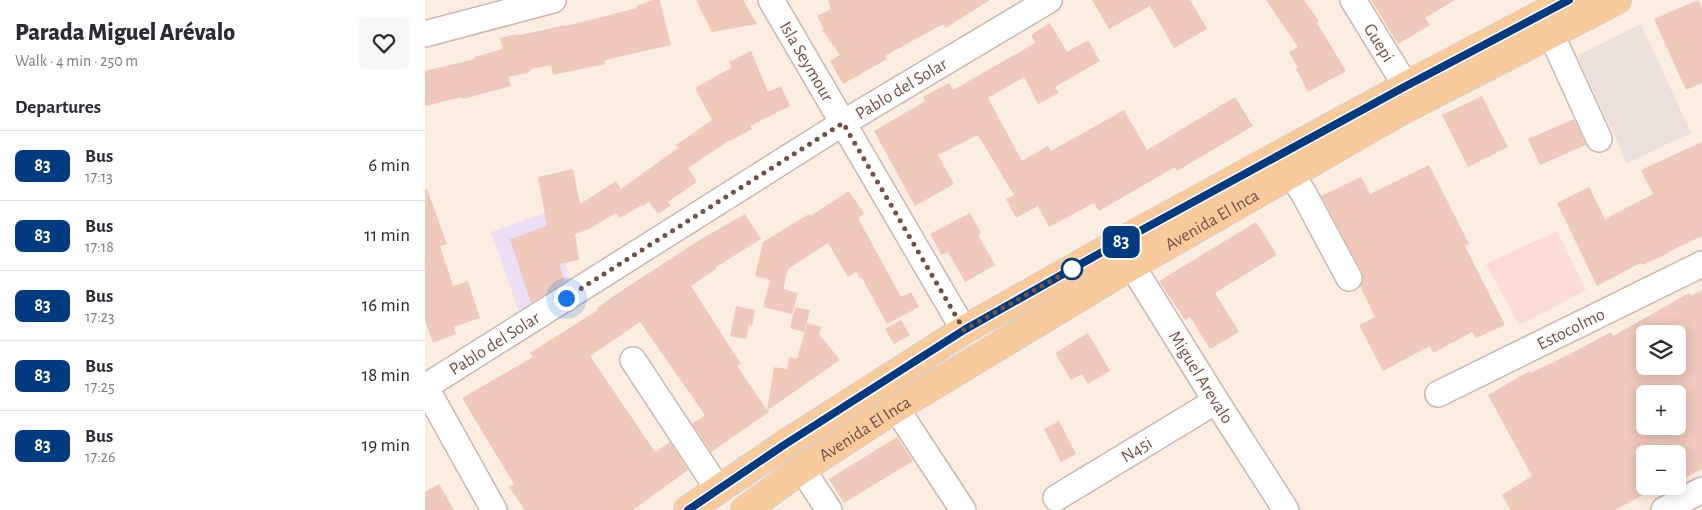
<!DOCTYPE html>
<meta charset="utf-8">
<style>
:root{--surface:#fff;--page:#f7f7f7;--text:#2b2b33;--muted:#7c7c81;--line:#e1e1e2}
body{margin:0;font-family:"Alegreya Sans",sans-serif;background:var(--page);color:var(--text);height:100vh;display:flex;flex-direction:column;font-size:19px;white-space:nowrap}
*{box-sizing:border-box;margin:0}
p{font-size:16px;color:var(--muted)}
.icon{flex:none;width:28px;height:28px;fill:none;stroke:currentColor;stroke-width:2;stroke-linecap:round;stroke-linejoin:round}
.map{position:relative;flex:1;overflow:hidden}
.side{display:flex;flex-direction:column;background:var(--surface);width:425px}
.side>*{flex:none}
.badge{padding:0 10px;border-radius:8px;font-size:18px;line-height:32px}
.controls{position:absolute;left:1211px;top:325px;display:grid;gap:10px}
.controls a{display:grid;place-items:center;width:50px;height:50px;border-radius:8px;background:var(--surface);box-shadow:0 2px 12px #0003;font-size:25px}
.you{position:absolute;width:25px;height:25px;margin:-12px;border:4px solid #fff;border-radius:50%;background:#1a73e8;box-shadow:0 0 0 8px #1a73e833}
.map>.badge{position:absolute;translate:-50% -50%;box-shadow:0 0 0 2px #fff}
h2{padding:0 15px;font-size:19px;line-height:45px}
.round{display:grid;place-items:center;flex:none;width:52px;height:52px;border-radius:8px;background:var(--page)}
.summary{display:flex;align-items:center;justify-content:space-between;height:85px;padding:0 15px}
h1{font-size:24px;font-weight:800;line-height:38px}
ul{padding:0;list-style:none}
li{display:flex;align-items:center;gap:15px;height:70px;padding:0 15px;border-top:1px solid var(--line)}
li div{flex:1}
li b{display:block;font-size:19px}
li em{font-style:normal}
li .badge{min-width:55px;font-weight:700;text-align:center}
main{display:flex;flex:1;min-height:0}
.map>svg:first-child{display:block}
.commercial{fill:#fbdcd5}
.industrial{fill:#eae1dc}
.education{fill:#ebdef7}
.building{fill:#efc9ba;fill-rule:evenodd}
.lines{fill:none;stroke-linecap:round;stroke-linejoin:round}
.minor-casing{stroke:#ceb6ac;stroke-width:28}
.major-casing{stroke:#d7cfcc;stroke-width:30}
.minor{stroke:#fff;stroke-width:25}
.major{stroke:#f8ca9c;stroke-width:28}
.line-casing{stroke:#fff;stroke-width:11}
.line{stroke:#003b80;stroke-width:8}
.walk{stroke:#715249;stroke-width:5;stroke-dasharray:0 9}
.stop-dot{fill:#fff;stroke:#003b80;stroke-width:2.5}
.labels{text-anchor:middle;stroke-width:4.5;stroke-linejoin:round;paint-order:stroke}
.street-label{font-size:18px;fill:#715249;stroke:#fef2e7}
</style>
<main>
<section class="side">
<div class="summary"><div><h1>Parada Miguel Arévalo</h1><p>Walk · 4 min · 250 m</p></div><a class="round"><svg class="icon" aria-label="heart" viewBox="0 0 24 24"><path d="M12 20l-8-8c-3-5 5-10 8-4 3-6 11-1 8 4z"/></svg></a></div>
<h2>Departures</h2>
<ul>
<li><span class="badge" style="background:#003b80;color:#fff">83</span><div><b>Bus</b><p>17:13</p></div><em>6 min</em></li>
<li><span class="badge" style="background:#003b80;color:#fff">83</span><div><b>Bus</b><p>17:18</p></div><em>11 min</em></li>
<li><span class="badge" style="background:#003b80;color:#fff">83</span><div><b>Bus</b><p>17:23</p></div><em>16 min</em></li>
<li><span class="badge" style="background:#003b80;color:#fff">83</span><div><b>Bus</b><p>17:25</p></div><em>18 min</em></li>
<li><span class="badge" style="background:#003b80;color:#fff">83</span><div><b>Bus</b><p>17:26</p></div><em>19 min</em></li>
</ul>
</section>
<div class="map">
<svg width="1277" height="510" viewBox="0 0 1277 510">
<rect width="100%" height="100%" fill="#fbeee1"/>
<path class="commercial" d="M1132 231 1161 290 1094 325 1061 264Z"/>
<path class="industrial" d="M1216 24 1266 133 1202 163 1152 56Z"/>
<path class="education" d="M128 210 146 289 97 320 66 232Z"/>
<g class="building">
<path d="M228 0H235L246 45 180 60V64L128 75 126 65 107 69 103 73 83 77 86 86 38 99 37 97 0 106V71L50 59 49 57 78 49 75 38 93 34 95 35 141 25V26L212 8 211 6Z"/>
<path d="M271 0H318L332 24 287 32Z"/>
<path d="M403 0H565L521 28 518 24 460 56 462 59 418 84 405 61 415 55 397 30 399 29 392 16 406 9Z"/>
<path d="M667 0H765L782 29 749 48 725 6 684 29Z"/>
<path d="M841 0H879L894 21 892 23 921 71 883 92 871 69 873 68 864 52 873 47Z"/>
<path d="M946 0H1030L1000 18 1005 25 973 44Z"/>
<path d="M1273 0 1277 8V83L1261 90 1229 19Z"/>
<path d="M625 23 642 52 663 40 675 61 630 87 634 93 613 104 599 77 563 98 597 161 623 146 626 151 699 110 722 150 810 97 828 126 752 171 750 167 674 211 669 203 624 227 613 206 591 218 581 199 589 195 553 135 513 155 529 184 490 206 449 131 500 101 498 97 524 83 528 90 610 43 606 35Z"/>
<path d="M326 51 343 92 356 86 365 106 325 126 327 129 305 141V140L263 168 272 182 243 202 246 205 233 214 224 202 218 206 217 205 195 218 191 213 164 229 150 234 154 260 134 264 140 282 106 303 85 239 122 226 113 177 148 169 155 204 191 181 196 189 253 148 251 145 287 120 270 88 306 68 304 62Z"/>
<path d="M1057 96 1083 147 1043 167 1017 115Z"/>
<path d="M1149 119 1161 145 1115 165 1103 139Z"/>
<path d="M1277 142V236L1243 252 1244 253 1217 265 1215 263 1172 286 1132 203 1164 187 1180 219 1228 194 1216 170Z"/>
<path d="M1004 165 1044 244 1040 246 1080 325 1051 338 1047 332 1008 353 1005 346 958 371 934 325 950 317 935 286 938 279 937 272 896 196 936 177 945 194Z"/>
<path d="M0 189H2L22 244 15 246 28 286 43 281 55 318 29 327 31 334 8 343 0 321Z"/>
<path d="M424 191 439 214 433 218 476 297 486 292 494 307 462 324 437 278H435L431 272 423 277 403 243 363 269 358 289 373 293 367 314 338 307 345 280 330 276 338 242 384 214 385 216Z"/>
<path d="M545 213 556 233 553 235 570 265 540 282 523 252 516 255 505 234Z"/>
<path d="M320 214 336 239 291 267 292 268 266 286 316 364 312 366 342 410 349 367 362 369 364 357 372 359 382 323 396 327 394 334 415 360 343 410 344 412 286 452 267 424 280 415 215 322 165 356 230 452 245 442 263 470 208 510H100L84 487 89 484 37 398 108 357 105 353 173 310 172 308 193 293 273 241Z"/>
<path d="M831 222 852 255 790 293 814 332 785 349 765 317 760 320 734 281Z"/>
<path d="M1277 290V469L1252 482V454H1220V494L1190 510H1086L1077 495 1107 476 1063 395 1104 371 1105 373 1141 356 1186 332 1188 336 1264 293 1266 296ZM1220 334H1252V349L1262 366H1220ZM1220 394H1252V426H1220Z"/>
<path d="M311 306 330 310 327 326 324 325 321 339 305 336Z"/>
<path d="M370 307 385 310 379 332 365 328Z"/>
<path d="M476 320 485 335 469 344 460 329Z"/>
<path d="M663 333 685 371 663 384 657 374 646 380 630 353Z"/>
<path d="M634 421 651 454 636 462 619 429Z"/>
<path d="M472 437 488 461 419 503 404 479Z"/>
<path d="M14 484 29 510H0V492Z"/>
</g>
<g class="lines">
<g class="minor-casing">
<g id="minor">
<path id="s1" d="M346 0 539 330"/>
<path id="s2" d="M928 0 981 86"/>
<path d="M0 34 128 0"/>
<path d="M1126 34 1174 139"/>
<path d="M866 174 879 194 924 278"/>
<path id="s3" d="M696 248 791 401 861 510"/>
<path d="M208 360 293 489"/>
<path d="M0 386 69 510"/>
<path id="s4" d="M0 387 418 123 624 0"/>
<path id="s5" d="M1013 394 1277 264"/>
<path d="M471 408 538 510"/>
<path d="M377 469 404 510"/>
<path id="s6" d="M631 498 791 401"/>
<path d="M1239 510 1277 490"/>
</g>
</g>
<g class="major-casing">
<g id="major">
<path d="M263 510 359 445 539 330 693 243 981 86 1144 0"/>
<path id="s7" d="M320 510 377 469 471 408 706 266 974 112 1192 0"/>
</g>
</g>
<use href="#minor" class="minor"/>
<use href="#major" class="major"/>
</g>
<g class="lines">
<g class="line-casing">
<path id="line" d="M263 510 359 445 539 330 693 243 981 86 1144 0"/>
</g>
<use href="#line" class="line"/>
<path class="walk" d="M141 298 418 123 539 330 647 269"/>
</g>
<circle class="stop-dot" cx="647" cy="269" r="10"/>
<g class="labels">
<g class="street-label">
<text dy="6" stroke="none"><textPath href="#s2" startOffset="50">Guepi</textPath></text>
<text dy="6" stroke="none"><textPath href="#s1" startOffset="71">Isla Seymour</textPath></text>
<text dy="6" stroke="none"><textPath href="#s4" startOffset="562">Pablo del Solar</textPath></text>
<text dy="6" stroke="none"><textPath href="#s7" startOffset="550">Avenida El Inca</textPath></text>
<text dy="6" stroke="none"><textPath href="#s5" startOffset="148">Estocolmo</textPath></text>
<text dy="6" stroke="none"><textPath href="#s4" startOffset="82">Pablo del Solar</textPath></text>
<text dy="6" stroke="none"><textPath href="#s3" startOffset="152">Miguel Arevalo</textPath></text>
<text dy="6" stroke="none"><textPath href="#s7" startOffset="145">Avenida El Inca</textPath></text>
<text dy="6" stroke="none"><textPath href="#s6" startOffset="94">N45i</textPath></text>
</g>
</g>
</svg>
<div class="controls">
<a><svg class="icon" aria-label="layers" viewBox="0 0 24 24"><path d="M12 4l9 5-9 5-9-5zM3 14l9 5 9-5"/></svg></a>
<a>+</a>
<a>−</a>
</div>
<div class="you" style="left:141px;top:298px"></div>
<b class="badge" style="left:696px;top:242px;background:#003b80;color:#fff">83</b>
</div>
</main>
